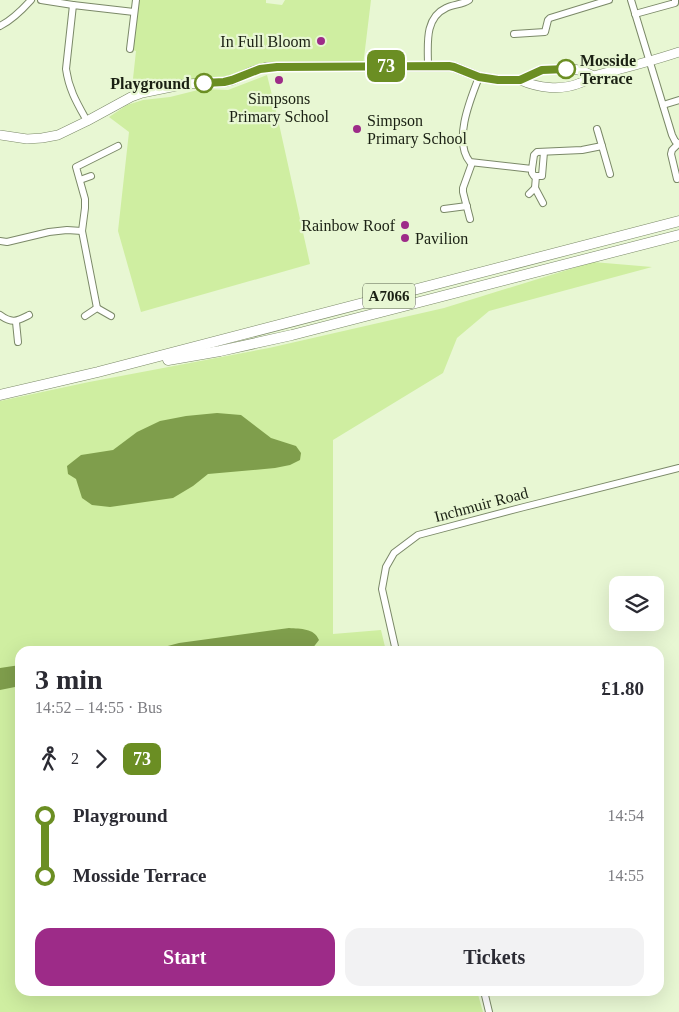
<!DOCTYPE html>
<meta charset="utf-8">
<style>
:root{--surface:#fff;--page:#f2f2f3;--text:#2b2b33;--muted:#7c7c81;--accent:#9d2b88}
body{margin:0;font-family:"Times New Roman",serif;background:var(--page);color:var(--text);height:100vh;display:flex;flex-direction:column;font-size:19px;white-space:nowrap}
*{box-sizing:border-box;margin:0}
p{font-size:16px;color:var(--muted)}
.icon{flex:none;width:28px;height:28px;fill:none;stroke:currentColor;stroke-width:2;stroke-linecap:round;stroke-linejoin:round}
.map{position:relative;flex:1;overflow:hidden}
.panel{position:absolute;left:15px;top:646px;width:649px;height:350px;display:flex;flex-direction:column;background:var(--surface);border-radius:15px;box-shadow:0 5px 20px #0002}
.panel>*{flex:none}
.badge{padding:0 10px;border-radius:8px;font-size:18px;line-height:32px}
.controls{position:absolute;left:609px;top:576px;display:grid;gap:10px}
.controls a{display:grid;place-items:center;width:55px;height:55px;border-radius:10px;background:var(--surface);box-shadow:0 5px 20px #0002;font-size:25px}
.map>.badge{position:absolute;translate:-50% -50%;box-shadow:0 0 0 2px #fff}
.legs{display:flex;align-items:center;gap:8px;height:55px;padding:0 20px;font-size:16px}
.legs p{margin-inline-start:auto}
.summary{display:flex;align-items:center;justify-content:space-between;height:85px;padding:0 20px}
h1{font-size:28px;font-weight:600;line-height:38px}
.cta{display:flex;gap:10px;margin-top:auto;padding:10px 20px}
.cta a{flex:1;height:58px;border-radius:15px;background:var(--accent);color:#fff;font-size:20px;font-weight:600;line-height:58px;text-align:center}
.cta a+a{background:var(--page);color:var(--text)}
ul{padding:0 20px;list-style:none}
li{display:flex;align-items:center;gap:18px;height:60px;font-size:19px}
li i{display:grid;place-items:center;width:8px;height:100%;margin:0 6px;background:currentColor}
li i::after{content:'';width:12px;height:12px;margin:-6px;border:4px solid;border-radius:50%;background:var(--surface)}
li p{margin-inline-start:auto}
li:first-child i{background:linear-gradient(#0000 50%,currentColor 0)}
li:last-child i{background:linear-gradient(currentColor 50%,#0000 0)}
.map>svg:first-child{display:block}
.green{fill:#cfeea1}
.water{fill:#7f9e4c}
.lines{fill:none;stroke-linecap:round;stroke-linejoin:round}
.street-casing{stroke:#7b8968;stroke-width:8}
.secondary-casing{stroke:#7b8968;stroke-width:10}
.primary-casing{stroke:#7b8968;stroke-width:11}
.street{stroke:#fff;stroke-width:6}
.secondary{stroke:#fff;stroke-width:9}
.primary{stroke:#fff;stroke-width:10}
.line-1-casing{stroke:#fff;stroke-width:11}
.line-1{stroke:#6b8e23;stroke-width:8}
.poi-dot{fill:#9d2b88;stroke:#e8f7d3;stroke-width:2}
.stop-1-dot{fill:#fff;stroke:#6b8e23;stroke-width:2.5}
.labels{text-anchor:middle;stroke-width:4.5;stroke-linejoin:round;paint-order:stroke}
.shield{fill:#e8f7d3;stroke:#58604d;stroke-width:1}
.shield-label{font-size:15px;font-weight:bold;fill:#1a2013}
.poi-label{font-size:16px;fill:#1a2013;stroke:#e8f7d3;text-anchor:end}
.stop-label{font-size:16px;font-weight:bold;fill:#1a2013;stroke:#e8f7d3;text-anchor:start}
.street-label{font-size:16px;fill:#1a2013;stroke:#e8f7d3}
</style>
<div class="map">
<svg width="679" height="1012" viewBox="0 0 679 1012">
<rect width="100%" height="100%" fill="#e8f7d3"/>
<g class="green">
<path d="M136 0H266V3L282 5 285 0H371L363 66 277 67 233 80 131 97 136 51 130 49Z"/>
<path d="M267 75 277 115 310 264 141 312 118 231 129 132 109 117 127 105 143 100 170 97 202 89 228 90Z"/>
<path d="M593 262 652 267 489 311 457 338 443 373 333 440V634L381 630 386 651H20V991H477L483 1012H0V401L89 382 269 348 444 308Z"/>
</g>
<g class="water">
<path d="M217 413 241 415 271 438 296 446 301 453 300 460 290 465 275 468 208 474 193 486 173 498 110 507 92 505 82 498 76 479 68 474 67 466 81 455 113 450 137 432 160 421 186 416Z"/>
<path d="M289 628C301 629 314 628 319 640L312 649 303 651H149L179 643Z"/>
<path d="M20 665V686L0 690V668Z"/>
</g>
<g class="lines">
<g class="street-casing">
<g id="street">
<path d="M41 0 73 5"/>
<path d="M631 0 672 135 675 141 679 144"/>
<path d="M635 14 675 3V0"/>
<path d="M0 26C12 20 22 10 31 0"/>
<path d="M514 34 545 32 548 20 550 18 609 0"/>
<path d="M130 49 136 0"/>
<path d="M428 66C428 45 424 18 446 8 453 4 462 5 469 0"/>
<path d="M479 77C470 100 453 141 470 162L532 169 534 155 537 152 582 150 602 146 597 129"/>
<path d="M663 105 679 100"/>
<path d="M87 121C77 103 69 90 66 69L73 5 134 12"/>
<path d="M602 146 610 174"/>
<path d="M532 169V173L534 176H542L544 152"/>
<path d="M536 176 535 188 543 203"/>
<path d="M677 179 671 154 672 150 678 144"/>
<path d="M80 180 91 176"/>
<path d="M529 194 535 188"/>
<path d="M444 209 467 206"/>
<path d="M470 219 463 192V188L472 163"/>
<path d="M0 241 7 242 49 232 67 230 82 231"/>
<path d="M97 308 82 231 85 208V199L76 167 118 146"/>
<path d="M0 315C12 324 17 321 29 315"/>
<path d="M85 316 97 308 111 316"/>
<path d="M16 322 18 342"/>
<path d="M396 651 382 589 386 567 394 553 418 535 524 507 679 468"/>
<path d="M484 991 489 1012"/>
</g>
</g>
<g class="secondary-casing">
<g id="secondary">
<path d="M520 80C538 88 561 91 580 83 586 81 591 77 597 75 625 68 652 61 679 52"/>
<path d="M0 135 27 139 42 138 58 135 87 121 131 97 142 93 186 84 224 82 233 80 253 71 267 67 449 66 454 67 479 77 498 80H520L542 70H549L573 69 583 71 594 76"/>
</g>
</g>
<g class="primary-casing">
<g id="primary">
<path d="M168 360 220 351 292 335 679 235"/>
<path d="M0 395 98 372 679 221"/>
</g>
</g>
<use href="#street" class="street"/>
<use href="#secondary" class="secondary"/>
<use href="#primary" class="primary"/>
</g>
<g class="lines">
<g class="line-1-casing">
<path id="line-1" d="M204 83 224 82 232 80 260 69 277 67 449 66 454 67 479 77 498 80H520L542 70 566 69"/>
</g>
<use href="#line-1" class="line-1"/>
</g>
<g class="poi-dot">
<circle cx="321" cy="41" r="5"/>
<circle cx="279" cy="80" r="5"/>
<circle cx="357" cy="129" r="5"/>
<circle cx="405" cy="225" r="5"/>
<circle cx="405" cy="238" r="5"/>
</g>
<g class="stop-1-dot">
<circle cx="566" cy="69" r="9"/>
<circle cx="204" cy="83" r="9"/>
</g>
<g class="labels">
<rect class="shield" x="363" y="283.5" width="52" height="25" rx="4"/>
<g class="shield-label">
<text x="389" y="301">A7066</text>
</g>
<g class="poi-label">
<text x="311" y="47">In Full Bloom</text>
<text x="279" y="104" text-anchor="middle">Simpsons<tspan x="279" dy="18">Primary School</tspan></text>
<text x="367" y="126" text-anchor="start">Simpson<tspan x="367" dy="18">Primary School</tspan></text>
<text x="395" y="231">Rainbow Roof</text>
<text x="415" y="244" text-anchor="start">Pavilion</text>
</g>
<g class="stop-label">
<text x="580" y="66">Mosside<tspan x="580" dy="18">Terrace</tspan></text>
<text x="190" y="89" text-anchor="end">Playground</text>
</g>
<g class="street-label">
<text transform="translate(481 504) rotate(-15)" y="6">Inchmuir Road</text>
</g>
</g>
</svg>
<div class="controls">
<a><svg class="icon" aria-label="layers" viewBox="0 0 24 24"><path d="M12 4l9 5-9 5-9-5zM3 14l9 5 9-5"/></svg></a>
</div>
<b class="badge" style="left:386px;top:66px;background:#6b8e23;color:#fff">73</b>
<section class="panel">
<div class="summary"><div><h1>3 min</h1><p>14:52 – 14:55 · Bus</p></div><b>£1.80</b></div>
<div class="legs"><svg class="icon" aria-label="walk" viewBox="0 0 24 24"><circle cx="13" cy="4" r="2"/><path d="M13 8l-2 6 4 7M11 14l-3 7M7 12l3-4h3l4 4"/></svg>2<svg class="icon" aria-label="forward" viewBox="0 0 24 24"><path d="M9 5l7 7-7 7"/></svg><b class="badge" style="background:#6b8e23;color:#fff">73</b></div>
<ul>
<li><i style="color:#6b8e23"></i><b>Playground</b><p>14:54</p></li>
<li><i style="color:#6b8e23"></i><b>Mosside Terrace</b><p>14:55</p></li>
</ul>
<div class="cta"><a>Start</a><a>Tickets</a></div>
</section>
</div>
